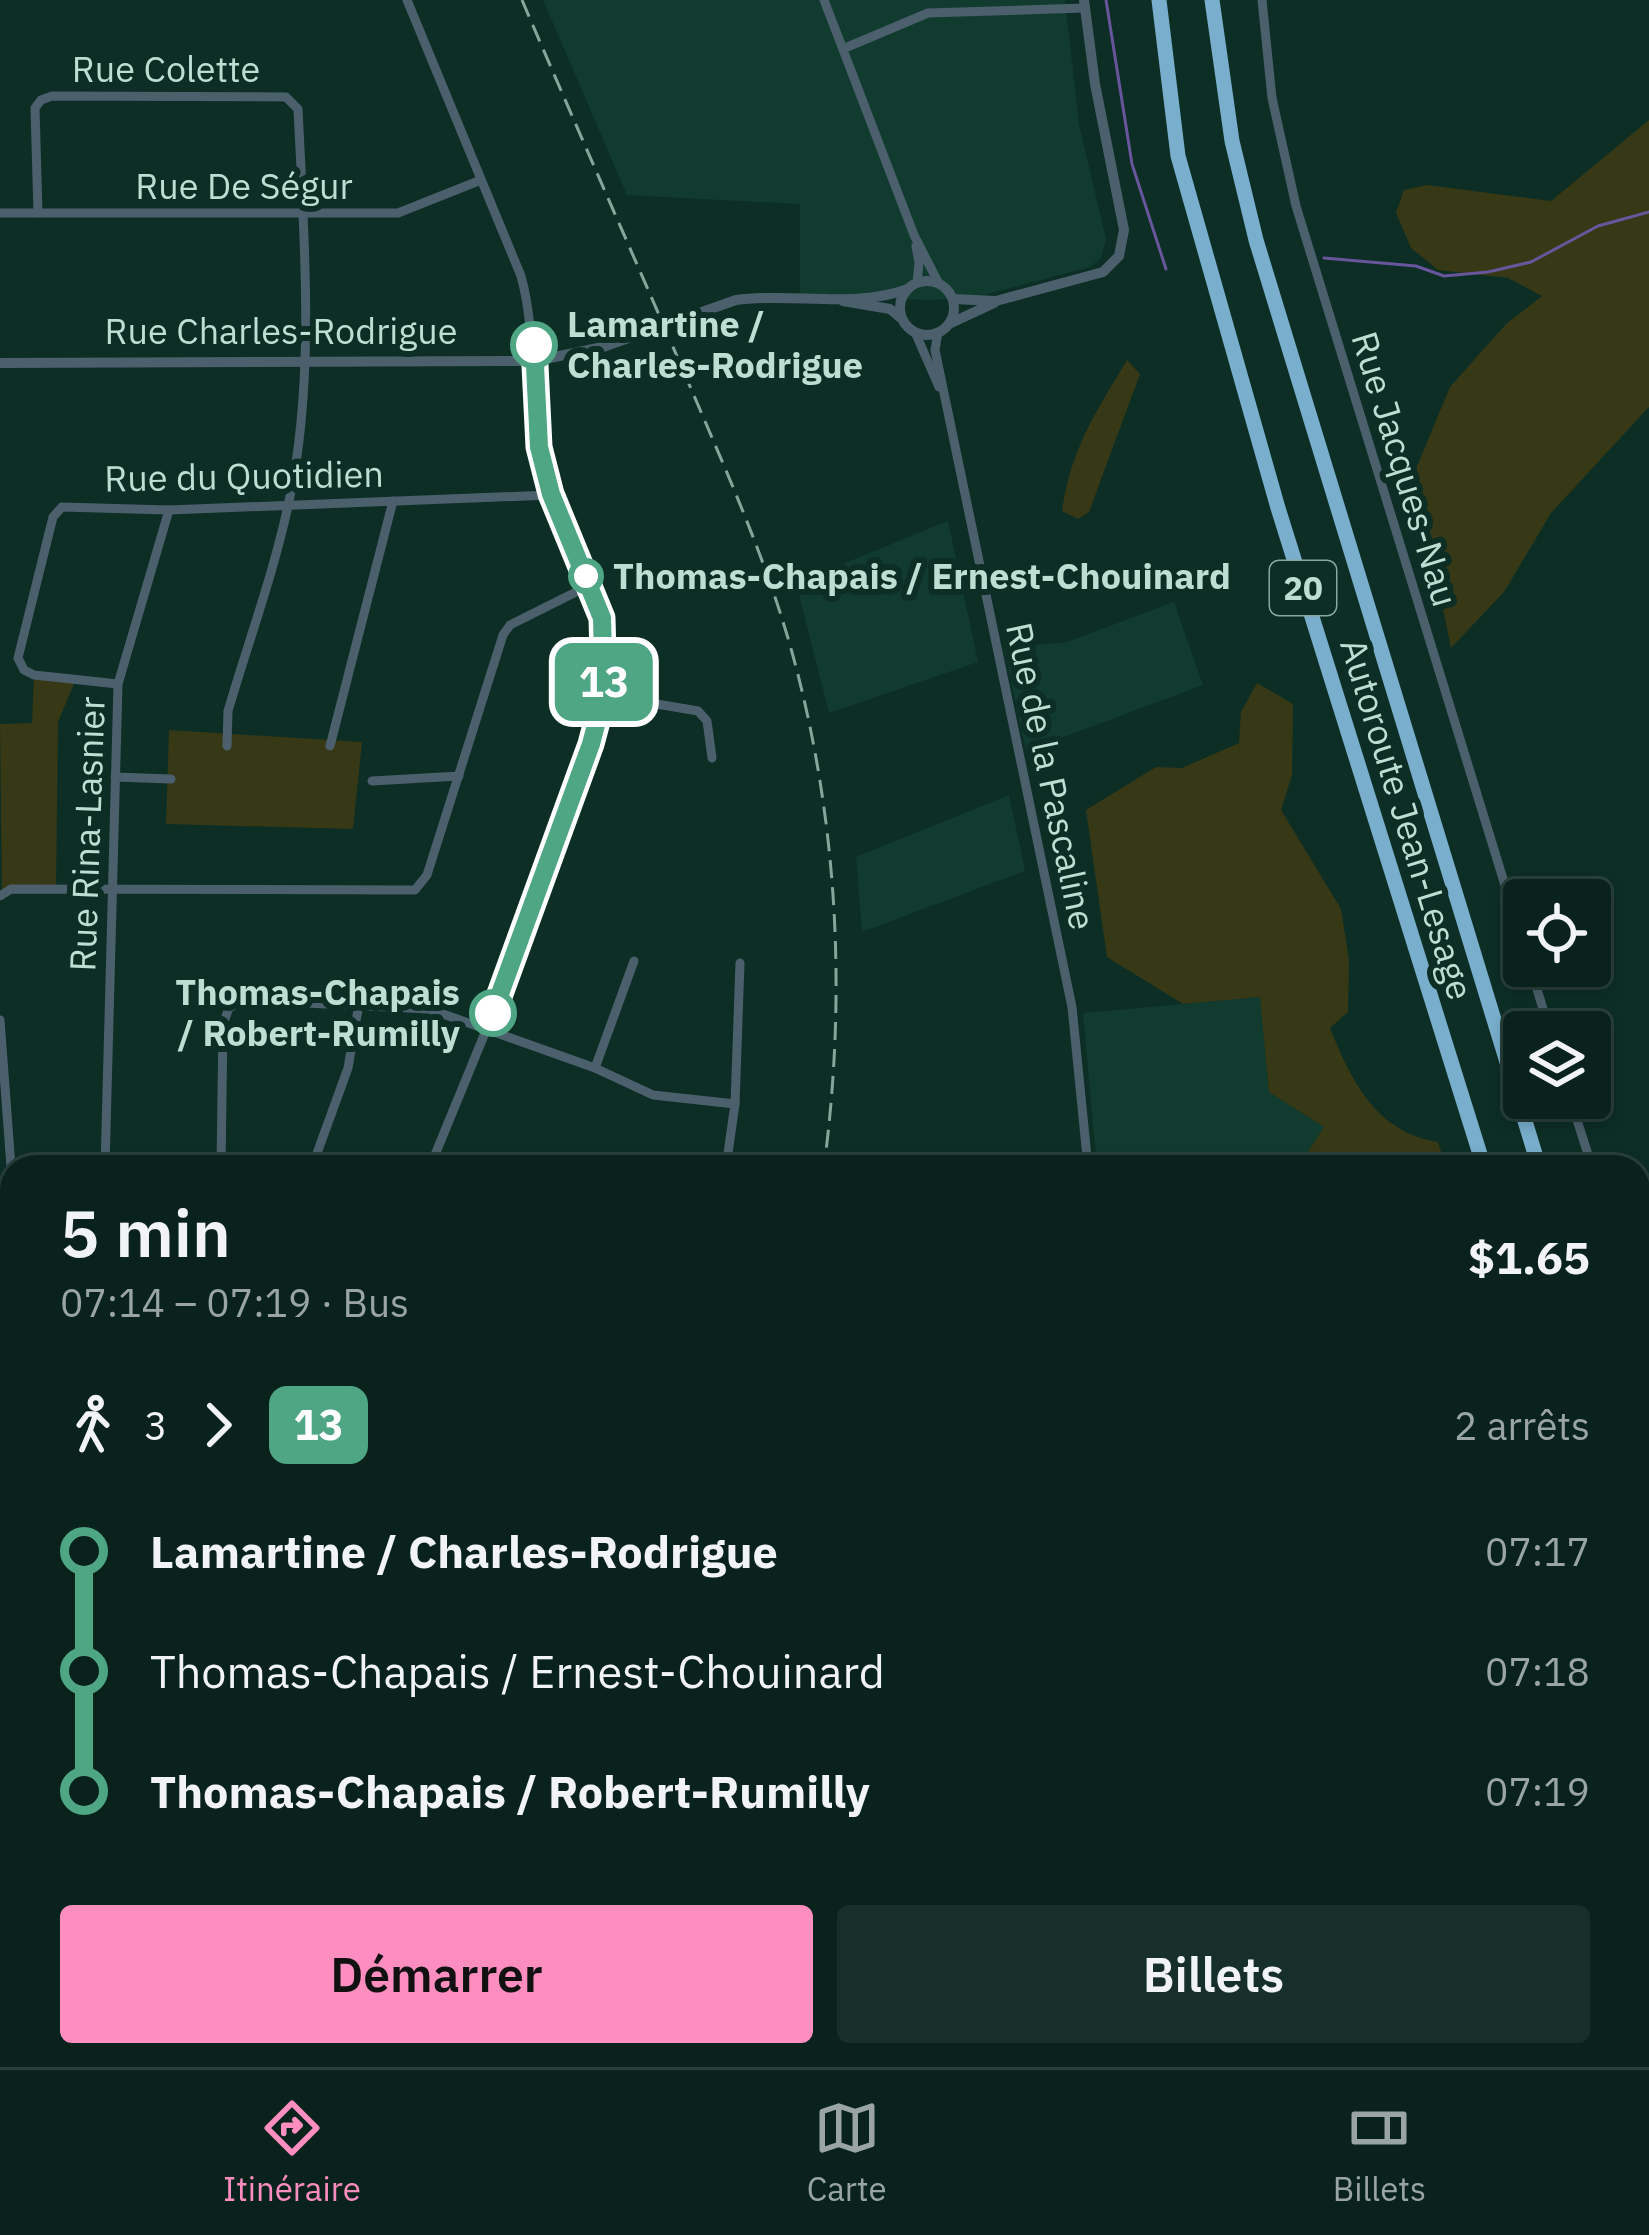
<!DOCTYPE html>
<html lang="fr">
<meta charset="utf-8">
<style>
:root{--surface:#09221c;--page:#172f29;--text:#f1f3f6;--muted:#99a4a3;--line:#293f3b;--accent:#fd8ebf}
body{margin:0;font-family:"IBM Plex Sans",sans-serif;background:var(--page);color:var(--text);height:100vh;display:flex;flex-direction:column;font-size:45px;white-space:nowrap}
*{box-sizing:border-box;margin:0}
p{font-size:39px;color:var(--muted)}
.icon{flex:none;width:66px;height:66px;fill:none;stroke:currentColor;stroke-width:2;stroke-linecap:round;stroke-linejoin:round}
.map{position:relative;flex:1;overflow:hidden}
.panel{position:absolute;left:0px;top:1155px;width:1650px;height:912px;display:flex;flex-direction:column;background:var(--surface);border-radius:36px 36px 0 0;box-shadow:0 6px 18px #0003,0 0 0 3px var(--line)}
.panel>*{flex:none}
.badge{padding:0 24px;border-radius:18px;font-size:42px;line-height:78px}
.buttons{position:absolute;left:1503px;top:879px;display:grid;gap:24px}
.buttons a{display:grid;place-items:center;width:108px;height:108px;border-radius:12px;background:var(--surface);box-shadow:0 6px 18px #0003,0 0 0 3px var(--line);font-size:60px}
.map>.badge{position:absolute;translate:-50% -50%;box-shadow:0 0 0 6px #fff}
.legs{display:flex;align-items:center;gap:18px;height:132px;padding:0 60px;font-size:39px}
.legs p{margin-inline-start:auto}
.summary{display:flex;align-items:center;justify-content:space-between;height:204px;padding:0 60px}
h1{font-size:66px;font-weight:600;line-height:90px}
.action{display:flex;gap:24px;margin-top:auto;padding:24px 60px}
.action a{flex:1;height:138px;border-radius:12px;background:var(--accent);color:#111;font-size:48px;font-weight:600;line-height:138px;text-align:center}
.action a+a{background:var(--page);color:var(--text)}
ul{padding:0 60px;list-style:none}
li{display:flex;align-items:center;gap:42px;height:120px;font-size:45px}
li i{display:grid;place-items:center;width:18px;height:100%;margin:0 15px;background:currentColor}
li i::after{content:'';width:30px;height:30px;margin:-15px;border:9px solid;border-radius:50%;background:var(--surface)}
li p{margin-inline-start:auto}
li:first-child i{background:linear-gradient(#0000 50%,currentColor 0)}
li:last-child i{background:linear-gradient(currentColor 50%,#0000 0)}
.tab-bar{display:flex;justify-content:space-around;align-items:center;height:168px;border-top:3px solid var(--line);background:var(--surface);font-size:33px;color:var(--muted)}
.tab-bar a{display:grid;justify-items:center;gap:6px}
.tab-bar .current{color:var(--accent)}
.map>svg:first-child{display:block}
.built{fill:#123b30}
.green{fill:#363816}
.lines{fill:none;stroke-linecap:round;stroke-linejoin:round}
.stream{stroke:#67569c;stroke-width:3}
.river{stroke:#421c84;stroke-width:18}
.minor{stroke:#4b606c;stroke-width:9}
.tertiary{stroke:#4b606c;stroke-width:10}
.motorway{stroke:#79afcd;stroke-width:15}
.rail{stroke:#86a69c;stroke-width:3;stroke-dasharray:18 9;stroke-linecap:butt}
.line-1-casing{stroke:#fff;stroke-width:27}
.line-1{stroke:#4ea685;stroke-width:18}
.stop-1-dot{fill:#fff;stroke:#4ea685;stroke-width:6}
.labels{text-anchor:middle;stroke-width:12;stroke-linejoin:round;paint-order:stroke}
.shield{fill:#0c2e25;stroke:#89a89f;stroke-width:3}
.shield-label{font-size:33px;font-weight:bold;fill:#beddd3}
.street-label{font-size:36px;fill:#beddd3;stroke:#0c2e25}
.stop-label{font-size:36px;font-weight:bold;fill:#beddd3;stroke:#0c2e25;text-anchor:start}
</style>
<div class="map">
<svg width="1649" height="2067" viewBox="0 0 1649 2067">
<rect width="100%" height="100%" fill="#0c2e25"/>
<g class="built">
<path d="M543 0H1065L1079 124 1106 239 1101 258 1090 267 976 297 929 300 800 293V204L627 195Z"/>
<path d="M948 521 978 662 829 713 796 583Z"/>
<path d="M1174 602 1203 685 1026 751 1004 648 1067 642Z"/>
<path d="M1009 795 1025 871 862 932 856 857Z"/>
<path d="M1261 997 1269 1092 1324 1127 1298 1167H1097L1083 1013Z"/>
</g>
<g class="green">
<path d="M1649 120V407L1551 513 1504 592 1451 648 1415 471 1450 387 1506 324 1542 296 1508 278 1438 270 1411 248 1396 213 1404 190 1427 185 1551 201Z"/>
<path d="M1127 360 1140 374 1089 512 1078 519 1062 511C1071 448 1095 414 1127 360Z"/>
<path d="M34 675 76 679 58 722 56 890 2 894 0 724 32 723Z"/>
<path d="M1257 683 1293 704 1292 775 1281 810 1341 909 1349 960 1348 1012 1330 1028C1352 1082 1376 1132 1438 1142L1446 1167H1298L1324 1127 1269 1092 1260 997 1183 1004 1107 957 1086 810 1156 767 1182 768 1239 743 1241 712Z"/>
<path d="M169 730 362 742 353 829 166 824Z"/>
<path d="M12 1332V1713L0 1715V1333Z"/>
<path d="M12 1763V2055H50L51 2067H0V1764Z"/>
<path d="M1649 1810V2067H391L395 2055H1638V1818Z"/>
</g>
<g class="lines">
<g class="stream">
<path d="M1106 0 1132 164 1166 269"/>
<path d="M1324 258 1416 266 1444 276 1488 272 1531 262 1598 226 1649 212"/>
<path d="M0 1782H8L12 1853"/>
<path d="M25 2055V2067"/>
</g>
<g class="river">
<path d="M1638 1972 1649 1957"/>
<path d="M1593 2055 1606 2067"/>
</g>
<g class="minor">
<path d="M407 0 521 276C537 334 529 393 540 451 551 509 588 558 602 616 611 657 602 704 591 744L487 1028 430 1167"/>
<path d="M824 0 914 235 938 282"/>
<path d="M1262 0 1272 98 1296 206 1524 947"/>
<path d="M845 48 928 13 1085 8"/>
<path d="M0 213H398L481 180"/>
<path d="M38 213 35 108 41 100 52 96 286 97 298 109C304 236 316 382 288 506 273 575 248 643 228 711L227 746"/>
<path d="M916 246 919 263 917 283"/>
<path d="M915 332 939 387"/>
<path d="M938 332 935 350 1072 1007 1088 1167"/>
<path d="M118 684 34 675 24 670 18 658 53 517 62 507 169 510 551 495"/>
<path d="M604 695 698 711 707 721 712 758"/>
<path d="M330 746 393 501"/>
<path d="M115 777 171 779"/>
<path d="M372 781 459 776"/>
<path d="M0 896 11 889 415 890 427 875 503 635 510 625 590 585"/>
<path d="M1530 966 1550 1032"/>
<path d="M0 1020 12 1180"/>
<path d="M595 1068 634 961"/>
<path d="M1570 1098 1592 1167"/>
<path d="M105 1167 118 684 169 510"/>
<path d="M221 1167 223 1024 229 1008 244 1000 429 1009 595 1068 653 1095 735 1104"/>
<path d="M312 1167 348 1068 359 1004"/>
<path d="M726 1167 735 1104 740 963"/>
<path d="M0 1299H12"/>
<path d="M1638 1317 1649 1353"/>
<path d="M0 1752H12"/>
<path d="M109 2055 110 2067"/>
<path d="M296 2067 301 2055"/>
</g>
<g class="tertiary">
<circle cx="927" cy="308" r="27"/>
<path d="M953 299 996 301 1103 272 1119 256 1124 230 1095 84 1084 0"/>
<path d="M843 301 890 309 902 319"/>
<path d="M951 323 994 303"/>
<path d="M0 363 535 361 603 347 736 300C793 292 853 309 908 289"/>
</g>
<g class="motorway">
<path d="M1159 0 1178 156 1278 508 1484 1167"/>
<path d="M1212 0 1232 141 1256 240 1539 1167"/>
<path d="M1638 1484 1649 1523"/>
<path d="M1638 1658 1649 1693"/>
</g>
<g class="rail">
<path d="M522 0C578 131 636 261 692 391 728 475 765 558 790 645 838 815 847 993 824 1167"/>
<path d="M408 2067 414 2055"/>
</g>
</g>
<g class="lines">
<g class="line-1-casing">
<path id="line-1" d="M493 1013 591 744 604 695 602 618 551 494 539 447 534 345"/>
</g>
<use href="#line-1" class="line-1"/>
</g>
<g class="stop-1-dot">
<circle cx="534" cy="345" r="21"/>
<circle cx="586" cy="576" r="15"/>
<circle cx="493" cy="1013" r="21"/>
</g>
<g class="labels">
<rect class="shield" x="1270" y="561" width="66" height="54" rx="9"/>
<g class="shield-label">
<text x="1303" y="600">20</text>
</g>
<g class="street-label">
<text x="166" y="82">Rue Colette</text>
<text x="244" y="199">Rue De Ségur</text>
<text x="281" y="344">Rue Charles-Rodrigue</text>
<text transform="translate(1405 469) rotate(73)" y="13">Rue Jacques-Nau</text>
<text transform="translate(244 476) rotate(-1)" y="13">Rue du Quotidien</text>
<text transform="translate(1051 776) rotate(78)" y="13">Rue de la Pascaline</text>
<text transform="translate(1407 819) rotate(73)" y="13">Autoroute Jean-Lesage</text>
<text transform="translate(87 834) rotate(-88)" y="13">Rue Rina-Lasnier</text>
</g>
<g class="stop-label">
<text x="567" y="337">Lamartine /<tspan x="567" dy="41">Charles-Rodrigue</tspan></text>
<text x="613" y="589">Thomas-Chapais / Ernest-Chouinard</text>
<text x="460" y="1005" text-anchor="end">Thomas-Chapais<tspan x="460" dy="41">/ Robert-Rumilly</tspan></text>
</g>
</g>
</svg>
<div class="buttons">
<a><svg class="icon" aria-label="locate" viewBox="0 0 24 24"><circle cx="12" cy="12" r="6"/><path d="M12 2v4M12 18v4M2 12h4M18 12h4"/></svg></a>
<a><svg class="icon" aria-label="layers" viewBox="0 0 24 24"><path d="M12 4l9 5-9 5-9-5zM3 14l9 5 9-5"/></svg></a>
</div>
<b class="badge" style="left:604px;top:682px;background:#4ea685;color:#fff">13</b>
<section class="panel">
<div class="summary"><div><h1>5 min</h1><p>07:14 – 07:19 · Bus</p></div><b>$1.65</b></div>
<div class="legs"><svg class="icon" aria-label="walk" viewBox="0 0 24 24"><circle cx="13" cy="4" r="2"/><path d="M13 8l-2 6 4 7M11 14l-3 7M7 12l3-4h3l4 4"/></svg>3<svg class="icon" aria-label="forward" viewBox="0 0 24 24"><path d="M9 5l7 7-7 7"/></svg><b class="badge" style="background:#4ea685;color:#fff">13</b><p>2 arrêts</p></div>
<ul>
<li><i style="color:#4ea685"></i><b>Lamartine / Charles-Rodrigue</b><p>07:17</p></li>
<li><i style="color:#4ea685"></i><span>Thomas-Chapais / Ernest-Chouinard</span><p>07:18</p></li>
<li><i style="color:#4ea685"></i><b>Thomas-Chapais / Robert-Rumilly</b><p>07:19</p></li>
</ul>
<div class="action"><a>Démarrer</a><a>Billets</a></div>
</section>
</div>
<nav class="tab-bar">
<a class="current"><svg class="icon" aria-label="directions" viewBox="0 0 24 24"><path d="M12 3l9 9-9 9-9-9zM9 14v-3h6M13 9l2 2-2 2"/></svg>Itinéraire</a>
<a><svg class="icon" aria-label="map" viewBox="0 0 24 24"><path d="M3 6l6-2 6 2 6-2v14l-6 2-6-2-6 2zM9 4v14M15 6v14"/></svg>Carte</a>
<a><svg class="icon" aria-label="tickets" viewBox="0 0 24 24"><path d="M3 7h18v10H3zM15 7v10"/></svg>Billets</a>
</nav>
